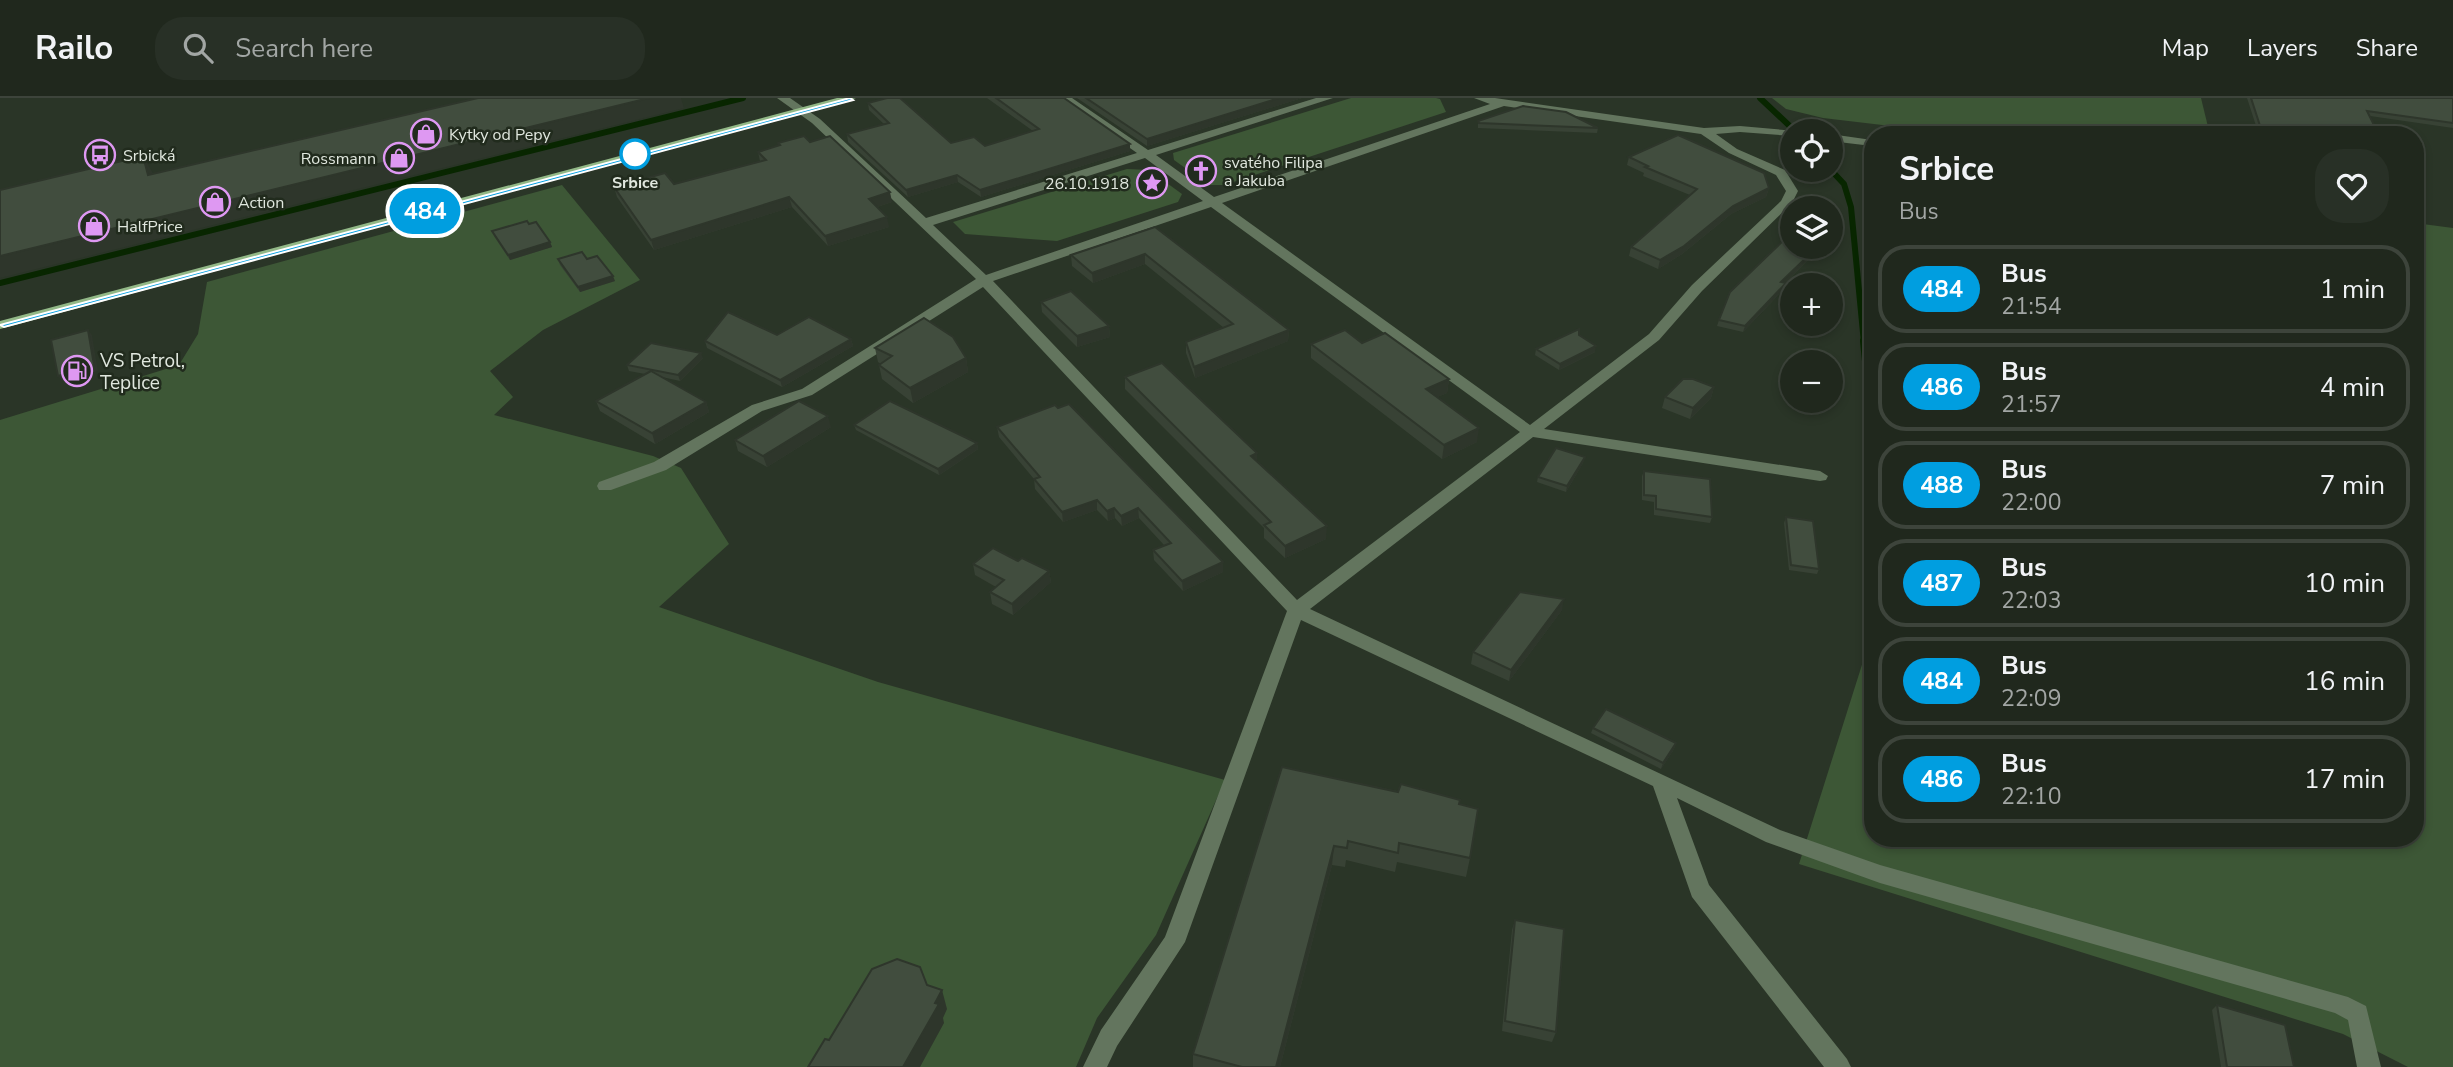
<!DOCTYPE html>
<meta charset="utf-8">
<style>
:root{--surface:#20281d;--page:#283026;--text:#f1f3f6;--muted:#a2a6a4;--line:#3d443b}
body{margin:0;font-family:"Nunito Sans",sans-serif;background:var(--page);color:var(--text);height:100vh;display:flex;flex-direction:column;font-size:26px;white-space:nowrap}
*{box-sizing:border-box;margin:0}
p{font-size:23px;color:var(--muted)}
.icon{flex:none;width:38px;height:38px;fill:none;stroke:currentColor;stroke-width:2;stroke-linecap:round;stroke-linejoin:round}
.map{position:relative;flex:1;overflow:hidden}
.sheet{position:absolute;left:1864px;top:28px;width:560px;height:721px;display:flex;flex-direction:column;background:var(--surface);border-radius:28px;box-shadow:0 4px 10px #0003,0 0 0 2px var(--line)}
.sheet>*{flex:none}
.badge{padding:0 14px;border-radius:23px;font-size:24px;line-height:46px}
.fabs{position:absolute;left:1780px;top:21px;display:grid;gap:14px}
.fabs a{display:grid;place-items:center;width:63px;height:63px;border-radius:50%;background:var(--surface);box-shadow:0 4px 10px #0003,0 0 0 2px var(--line);font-size:35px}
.map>.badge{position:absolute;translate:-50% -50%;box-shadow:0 0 0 4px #fff}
.round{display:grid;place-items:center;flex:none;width:74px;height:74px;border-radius:28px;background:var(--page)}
.headline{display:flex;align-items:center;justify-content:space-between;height:119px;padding:0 35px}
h1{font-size:33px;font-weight:700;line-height:52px}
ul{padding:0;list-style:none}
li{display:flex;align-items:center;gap:21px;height:88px;margin:0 14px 10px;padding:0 21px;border:4px solid var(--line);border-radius:28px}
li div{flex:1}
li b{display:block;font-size:26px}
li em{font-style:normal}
li .badge{min-width:77px;font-weight:700;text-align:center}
header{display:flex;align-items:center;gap:42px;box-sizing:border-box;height:98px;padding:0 35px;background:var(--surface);border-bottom:2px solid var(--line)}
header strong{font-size:33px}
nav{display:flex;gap:38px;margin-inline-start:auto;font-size:24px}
.search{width:490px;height:63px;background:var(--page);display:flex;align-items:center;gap:18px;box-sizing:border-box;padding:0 24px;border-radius:28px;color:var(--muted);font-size:26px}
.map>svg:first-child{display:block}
.green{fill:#3d5736}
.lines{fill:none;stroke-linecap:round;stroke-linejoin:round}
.stream-far1{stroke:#082600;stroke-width:6}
.stream{stroke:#082600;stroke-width:8}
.minor{fill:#63755e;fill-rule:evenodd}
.major{fill:#92b887;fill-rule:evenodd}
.wall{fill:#384235}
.shaded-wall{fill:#2e362b}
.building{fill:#414d3e;stroke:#2e362b;stroke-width:2}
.line{fill:#009ee0;stroke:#fff;stroke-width:2}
.stop-dot{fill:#fff;stroke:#009ee0;stroke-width:3.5}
.labels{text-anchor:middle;stroke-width:5;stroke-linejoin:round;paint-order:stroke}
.far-poi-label{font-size:16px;fill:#e0e7de;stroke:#212b1d;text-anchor:start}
.far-stop-label{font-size:16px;font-weight:bold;fill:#e0e7de;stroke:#212b1d}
.poi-label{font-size:19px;fill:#e0e7de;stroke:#212b1d;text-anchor:start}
</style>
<header>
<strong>Railo</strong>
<div class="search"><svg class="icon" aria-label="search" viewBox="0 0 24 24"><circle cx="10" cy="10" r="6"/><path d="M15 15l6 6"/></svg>Search here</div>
<nav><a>Map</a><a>Layers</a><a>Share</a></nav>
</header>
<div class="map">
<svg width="2453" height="969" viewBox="0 0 2453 969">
<rect width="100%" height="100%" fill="#2a3527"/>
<g class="green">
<path d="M1351 0H1436L1440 1 1446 14 1224 87H1209L1174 62 1173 55Z"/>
<path d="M1772 0H2201L2210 37H1967L1823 20 1786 11Z"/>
<path d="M1127 71 1149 72 1182 96 1178 104 1057 143 965 136 953 124Z"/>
<path d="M562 87 640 182 543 232 490 273 513 299 494 317 653 358 681 370 729 446 659 509 878 584 1225 682 1156 837 1097 920 1076 969H0V322L179 267 198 236 207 184Z"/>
<path d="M2415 125 2453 130V969H2408L2343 936 1799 766 1866 554 1872 555V740H2415Z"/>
</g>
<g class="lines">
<g class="stream-far1">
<path d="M1760 0 1795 33"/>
<path d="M1830 71 1844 86 1851 109 1864 245"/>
<path d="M0 185 743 0"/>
</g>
<path class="stream" d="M1864 243 1872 323"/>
<g class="minor">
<path d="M777 0H790L820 21 926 120 1137 55 1059 0H1072L1148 52 1316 0H1333L1156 57 1214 99 1490 6 1474 0H1495L1704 30 1740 28 1796 33H1792V38L1740 34 1716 36 1737 51 1785 72 1798 93 1792 105 1702 193 1659 242 1544 331 1820 373 1828 378 1826 382 1820 383 1533 339 1310 511 1780 732 1880 767 2348 899 2366 908 2381 969H2357L2348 922 2335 915 1880 785 1766 744 1677 700 1709 787 1847 961 1851 969H1824L1692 799 1653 688 1301 522 1185 844 1117 948 1107 969H1083L1101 932 1165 839 1287 513 983 189 812 297 762 313 666 372 611 392H599L597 388 599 384 654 364 752 307 802 291 976 181 812 25ZM1504 8 1701 36 1729 55 1776 77 1786 93 1781 103 1692 187 1649 236 1530 327 1222 105ZM1145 60 1203 103 986 177 933 127ZM1211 109 1520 334 1297 502 993 183Z"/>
<path d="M1830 36 1872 42V48L1830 43Z"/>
</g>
<path class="major" d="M837 0H856L0 231V223Z"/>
</g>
<g class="wall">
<path d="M987 0H1064L1130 53 981 99 958 84 908 99 848 44 847 36 884 26 869 12 868 5 951 45 985 48 1033 33Z"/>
<path d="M1077 0H1302L1147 48Z"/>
<path d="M2247 0H2453V30L2370 18 2379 37H2259Z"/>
<path d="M1478 23 1598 30 1597 35 1478 30Z"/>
<path d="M810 44 892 104 877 109 889 129 828 148 792 109 654 152 617 99 614 89 674 86 760 63 758 54 778 48V45Z"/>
<path d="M1629 59 1769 90 1766 99 1731 116 1682 156 1658 171 1629 158 1631 149 1690 97 1643 78 1644 75 1627 67Z"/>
<path d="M529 126 550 144 552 149 510 162 494 138 492 133Z"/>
<path d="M1155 129 1289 232 1288 243 1195 280 1186 255V244L1224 230 1145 166 1093 185 1072 168 1071 157Z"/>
<path d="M1809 155 1810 156 1808 162 1785 185 1783 192 1743 234 1717 228 1719 222Z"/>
<path d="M558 161 615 183 580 194 560 167Z"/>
<path d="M1041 204 1109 228 1110 239 1077 249 1042 214Z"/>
<path d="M777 237 851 241 853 248 782 289 707 250 705 243Z"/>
<path d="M1579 237 1595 254 1559 272 1535 257 1536 251Z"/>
<path d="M1362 245 1449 281 1447 295 1437 299 1477 344 1442 361 1311 260V246Z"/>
<path d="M875 250 966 260 968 274 913 305 882 281 879 267 881 266 878 264Z"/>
<path d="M703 260 680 283 662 279 706 304 709 314 655 346 600 313 596 303 645 276 629 273 627 267Z"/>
<path d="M1125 279 1257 363 1326 441 1285 460 1264 440V430L1125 291Z"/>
<path d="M1714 289 1711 300 1690 321 1662 310 1665 299Z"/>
<path d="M1055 307 1223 464V474L1183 493 1154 462 1153 452 1164 447 1139 420 1122 428 1115 420 1108 423 1097 412 1063 424 1035 391 1034 381 999 339 997 329Z"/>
<path d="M854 327 977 345 978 351 939 377 856 332Z"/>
<path d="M831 329 767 369 738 353 735 342Z"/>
<path d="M1585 359 1583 365 1566 394 1537 384 1538 379Z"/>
<path d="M1644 373 1712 419 1710 425 1654 417V404L1642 402V378Z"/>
<path d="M1786 419 1819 471 1817 476 1789 472 1784 425Z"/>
<path d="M1018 463 1049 473 1051 484 1013 517 992 506 990 494 996 489 975 477 973 466Z"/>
<path d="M1562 512 1509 583 1471 566 1473 554Z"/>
<path d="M1593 630 1676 645 1674 651 1661 671 1591 635Z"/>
<path d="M1282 669 1459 706 1470 760 1466 779 1397 764 1395 774 1346 762 1345 769 1332 767 1280 969H1193V956Z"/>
<path d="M1515 822 1556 934 1552 944 1502 933 1512 832Z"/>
<path d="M2217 907 2294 969H2221L2212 912Z"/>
</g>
<g class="shaded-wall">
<path d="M649 0H681L684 10 0 180V158Z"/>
<path d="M1279 0H1302L1147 48V41Z"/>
<path d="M1130 46V53L981 99 980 92Z"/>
<path d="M143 58 154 77H148Z"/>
<path d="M957 77 958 84 908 99 906 92Z"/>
<path d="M1769 90 1766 99 1731 116 1682 156 1658 171 1660 162 1733 108Z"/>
<path d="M890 94 892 104 871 111 869 101Z"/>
<path d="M789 99 792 109 654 152 651 142Z"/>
<path d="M887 119 889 129 828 148 825 138Z"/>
<path d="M550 144 552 149 510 162 508 157Z"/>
<path d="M1145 156V166L1093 185 1092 175Z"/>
<path d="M1810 156 1808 162 1779 191 1781 184Z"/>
<path d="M613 178 615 183 580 194 578 189Z"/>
<path d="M1786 185 1783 192 1743 234 1745 228Z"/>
<path d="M1109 228 1110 239 1077 249V238Z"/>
<path d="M88 232 92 237 98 273 62 283 58 278Z"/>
<path d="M1289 232 1288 243 1195 280 1194 269Z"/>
<path d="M851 241 853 248 782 289 780 282Z"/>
<path d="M1596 248 1595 254 1559 272 1560 266Z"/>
<path d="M701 255 703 260 680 283 678 277Z"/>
<path d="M966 260 968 274 913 305 910 290Z"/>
<path d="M1449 281 1447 295 1424 305 1426 291Z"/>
<path d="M1714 289 1711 300 1690 321 1693 310Z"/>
<path d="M706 304 709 314 655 346 652 335Z"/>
<path d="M828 318 831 329 767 369 763 358Z"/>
<path d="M1479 330 1477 344 1442 361 1444 347Z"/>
<path d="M977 345 978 351 939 377 938 371Z"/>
<path d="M1257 355V368L1251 358Z"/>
<path d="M1585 359 1583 365 1566 394 1567 388Z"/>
<path d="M1097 402V412L1063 424 1062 414Z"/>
<path d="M1114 410 1115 420 1108 423 1107 413Z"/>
<path d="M1138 410 1139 420 1122 428 1121 418Z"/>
<path d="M1327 428 1326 441 1285 460V448Z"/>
<path d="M1223 464V474L1183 493 1182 483Z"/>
<path d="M1049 473 1051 484 1013 517 1012 506Z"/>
<path d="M1564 501 1562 512 1509 583 1511 572Z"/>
<path d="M1676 645 1674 651 1661 671 1663 665Z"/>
<path d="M1334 748 1332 767 1280 969H1276Z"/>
<path d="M942 892 947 911 943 920 944 925 920 969H903Z"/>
</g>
<g class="building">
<path d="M478 0H649L0 158V92L143 58 148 77Z"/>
<path d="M887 0H900L951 45 974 39 985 48 1039 31 996 0H1064L1130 46 980 92 957 77 906 92 847 36 889 25 868 5Z"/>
<path d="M1086 0H1279L1147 41Z"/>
<path d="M2251 0H2453V25L2367 13 2379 37H2263Z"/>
<path d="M1523 8 1566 14 1598 30 1479 25 1478 23Z"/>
<path d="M1678 37 1764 75 1769 90 1733 108 1684 148 1660 162 1631 149 1697 91 1645 69 1648 68 1629 59Z"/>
<path d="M804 38 810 44 830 38 890 94 869 101 887 119 825 138 789 99 651 142 614 89 665 75 674 86 766 62 758 54 780 47 778 45Z"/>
<path d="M527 123 529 126 536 124 550 144 508 157 492 133Z"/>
<path d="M1155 129 1289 232 1194 269 1186 244 1233 226 1145 156 1092 175 1071 157Z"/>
<path d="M1786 140 1792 142V149H1811L1806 154 1810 156 1781 184 1786 185 1745 228 1719 222 1730 194Z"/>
<path d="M582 154 587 161 597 158 613 178 578 189 558 161Z"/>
<path d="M1071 193 1109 228 1077 238 1041 204Z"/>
<path d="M728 214 777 237 809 219 851 241 780 282 705 243Z"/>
<path d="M924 220 953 239 966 260 910 290 879 267 892 258 875 250Z"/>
<path d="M1579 231V237L1596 248 1560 266 1536 251Z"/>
<path d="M88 232 94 267 58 278 51 242Z"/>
<path d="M1345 232 1362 245 1385 235 1449 281 1426 291 1479 330 1444 347 1311 246Z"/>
<path d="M651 245 701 255 678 277 627 267Z"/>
<path d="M1162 265 1257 355 1251 358 1327 428 1285 448 1264 427 1271 424 1125 279Z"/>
<path d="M651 273 706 304 652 335 596 303Z"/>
<path d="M1683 281H1693L1714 289 1693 310 1665 299Z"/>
<path d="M799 303 828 318 763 358 735 342Z"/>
<path d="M890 303 977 345 938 371 854 327Z"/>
<path d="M1069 306 1223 464 1182 483 1153 452 1171 445 1138 410 1121 418 1114 410 1107 413 1097 402 1062 414 1034 381 1040 379 997 329 1055 307 1058 310Z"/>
<path d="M1556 350 1585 359 1567 388 1538 379Z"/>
<path d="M1644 373 1710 381 1712 419 1656 411V398L1644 397Z"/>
<path d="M1786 419 1813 423 1819 471 1791 467Z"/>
<path d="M993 450 1018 463 1022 460 1049 473 1012 506 990 494 1004 482 973 466Z"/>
<path d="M1520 494 1564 501 1511 572 1473 554Z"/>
<path d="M1606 611 1676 645 1663 665 1593 630Z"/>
<path d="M1282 669 1398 694 1401 686 1460 702 1459 706 1478 711 1470 760 1399 745 1398 755 1348 743 1347 750 1334 748 1276 969H1242L1193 956Z"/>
<path d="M1515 822 1564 831 1556 934 1505 923Z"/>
<path d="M897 861 920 869 927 887 942 892 935 905 939 906 903 969H808L825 941 829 942 872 871Z"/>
<path d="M2217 907 2285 927 2294 969H2227Z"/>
</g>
<path class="line" d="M850 0 853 2 4 229 0 227Z"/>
<defs>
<g id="shop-ring" transform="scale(1.575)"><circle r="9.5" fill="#212b1d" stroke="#de98f2" stroke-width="1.5"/><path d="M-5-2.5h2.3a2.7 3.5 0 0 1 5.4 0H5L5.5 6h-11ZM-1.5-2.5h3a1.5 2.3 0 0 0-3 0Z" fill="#de98f2"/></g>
<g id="bus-ring" transform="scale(1.575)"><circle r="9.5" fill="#212b1d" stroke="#de98f2" stroke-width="1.5"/><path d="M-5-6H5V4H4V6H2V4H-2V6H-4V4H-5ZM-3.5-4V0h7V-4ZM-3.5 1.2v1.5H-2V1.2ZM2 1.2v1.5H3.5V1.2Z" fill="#de98f2"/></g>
<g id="church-ring" transform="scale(1.575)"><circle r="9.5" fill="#212b1d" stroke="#de98f2" stroke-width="1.5"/><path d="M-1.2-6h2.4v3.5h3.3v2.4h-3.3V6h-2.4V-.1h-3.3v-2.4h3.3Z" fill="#de98f2"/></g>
<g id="sight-ring" transform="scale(1.575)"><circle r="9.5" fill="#212b1d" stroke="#de98f2" stroke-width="1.5"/><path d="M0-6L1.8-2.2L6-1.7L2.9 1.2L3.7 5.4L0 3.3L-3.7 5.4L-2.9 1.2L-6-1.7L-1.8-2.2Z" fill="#de98f2"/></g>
<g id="fuel-ring" transform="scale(1.575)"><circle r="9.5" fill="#212b1d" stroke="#de98f2" stroke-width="1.5"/><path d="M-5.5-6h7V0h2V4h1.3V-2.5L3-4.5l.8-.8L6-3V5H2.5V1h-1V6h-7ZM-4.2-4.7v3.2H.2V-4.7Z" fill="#de98f2"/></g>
</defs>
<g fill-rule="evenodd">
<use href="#shop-ring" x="426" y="36"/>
<use href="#bus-ring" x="100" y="57"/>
<use href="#shop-ring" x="399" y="60"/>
<use href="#church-ring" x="1201" y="73"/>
<use href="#sight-ring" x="1152" y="85"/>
<use href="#shop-ring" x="215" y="104"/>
<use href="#shop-ring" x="94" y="128"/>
<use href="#fuel-ring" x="77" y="273"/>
</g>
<circle class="stop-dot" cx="635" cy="56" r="14"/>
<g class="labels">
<g class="far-poi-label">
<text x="449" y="42">Kytky od Pepy</text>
<text x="123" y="63">Srbická</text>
<text x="376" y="66" text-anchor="end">Rossmann</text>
<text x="1224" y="70">svatého Filipa<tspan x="1224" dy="18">a Jakuba</tspan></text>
<text x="1129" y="91" text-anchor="end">26.10.1918</text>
<text x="238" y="110">Action</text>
<text x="117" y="134">HalfPrice</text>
</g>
<g class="far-stop-label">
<text x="635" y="90">Srbice</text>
</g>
<g class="poi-label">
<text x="100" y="269">VS Petrol,<tspan x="100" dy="22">Teplice</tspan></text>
</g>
</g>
</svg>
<div class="fabs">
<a><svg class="icon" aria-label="locate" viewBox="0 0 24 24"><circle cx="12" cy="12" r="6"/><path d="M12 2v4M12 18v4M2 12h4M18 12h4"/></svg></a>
<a><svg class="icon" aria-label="layers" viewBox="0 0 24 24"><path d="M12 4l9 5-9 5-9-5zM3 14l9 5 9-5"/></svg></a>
<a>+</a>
<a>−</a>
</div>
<b class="badge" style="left:425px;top:113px;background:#009ee0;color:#fff">484</b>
<section class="sheet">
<div class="headline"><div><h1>Srbice</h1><p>Bus</p></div><a class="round"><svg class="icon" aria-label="heart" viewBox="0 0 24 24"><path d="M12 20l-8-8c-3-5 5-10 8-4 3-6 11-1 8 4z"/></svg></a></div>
<ul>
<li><span class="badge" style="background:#009ee0;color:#fff">484</span><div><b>Bus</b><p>21:54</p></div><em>1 min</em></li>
<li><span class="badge" style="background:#009ee0;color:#fff">486</span><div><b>Bus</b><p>21:57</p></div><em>4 min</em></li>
<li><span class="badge" style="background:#009ee0;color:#fff">488</span><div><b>Bus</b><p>22:00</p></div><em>7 min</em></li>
<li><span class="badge" style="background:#009ee0;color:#fff">487</span><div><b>Bus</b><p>22:03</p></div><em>10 min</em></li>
<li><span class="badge" style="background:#009ee0;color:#fff">484</span><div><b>Bus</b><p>22:09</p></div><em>16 min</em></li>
<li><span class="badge" style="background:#009ee0;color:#fff">486</span><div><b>Bus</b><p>22:10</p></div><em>17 min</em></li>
</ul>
</section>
</div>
